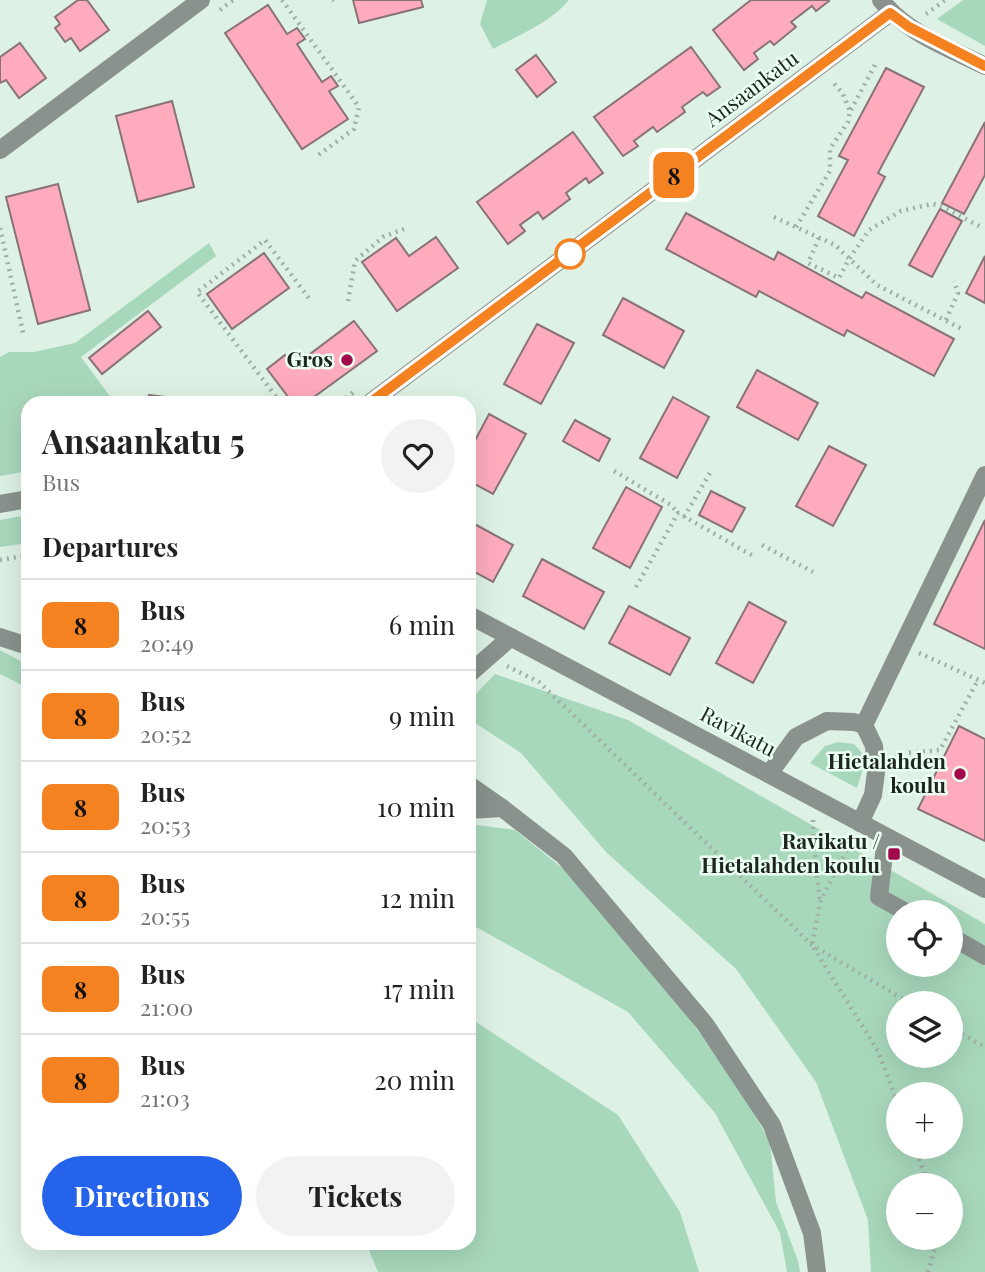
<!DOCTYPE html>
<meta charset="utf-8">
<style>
:root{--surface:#fff;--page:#f2f2f2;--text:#222;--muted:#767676;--line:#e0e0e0;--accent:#2563eb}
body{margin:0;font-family:"Playfair Display",serif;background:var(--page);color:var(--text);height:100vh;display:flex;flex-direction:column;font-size:26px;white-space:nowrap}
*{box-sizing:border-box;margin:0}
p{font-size:23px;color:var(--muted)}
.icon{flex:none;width:38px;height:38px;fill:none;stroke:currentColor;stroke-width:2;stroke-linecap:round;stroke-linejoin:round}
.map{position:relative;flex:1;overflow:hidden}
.drawer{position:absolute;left:21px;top:396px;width:455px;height:854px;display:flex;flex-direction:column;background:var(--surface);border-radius:21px;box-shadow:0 7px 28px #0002}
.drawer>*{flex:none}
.badge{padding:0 14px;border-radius:10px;font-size:24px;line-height:46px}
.fabs{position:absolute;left:886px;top:900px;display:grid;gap:14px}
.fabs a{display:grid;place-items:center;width:77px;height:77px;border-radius:50%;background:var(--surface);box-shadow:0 7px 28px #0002;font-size:35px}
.map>.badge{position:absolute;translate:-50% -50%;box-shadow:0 0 0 4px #fff}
h2{padding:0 21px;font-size:26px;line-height:63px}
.round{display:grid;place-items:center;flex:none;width:74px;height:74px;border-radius:37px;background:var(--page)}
.summary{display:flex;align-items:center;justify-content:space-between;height:119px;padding:0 21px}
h1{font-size:33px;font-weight:700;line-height:52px}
.action{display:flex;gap:14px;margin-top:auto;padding:14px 21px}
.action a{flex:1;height:80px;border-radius:42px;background:var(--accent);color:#fff;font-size:28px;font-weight:700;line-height:80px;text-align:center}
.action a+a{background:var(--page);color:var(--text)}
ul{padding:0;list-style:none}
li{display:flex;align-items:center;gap:21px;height:91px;padding:0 21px;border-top:2px solid var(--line)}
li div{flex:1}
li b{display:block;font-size:26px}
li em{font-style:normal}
li .badge{min-width:77px;font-weight:700;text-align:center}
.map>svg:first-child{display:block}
.green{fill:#a8d8bc;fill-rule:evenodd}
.building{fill:#feabbd;stroke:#887377;stroke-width:2}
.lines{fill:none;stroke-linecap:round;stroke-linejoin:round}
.path{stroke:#a0afa6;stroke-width:4.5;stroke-dasharray:2 5;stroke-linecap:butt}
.minor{stroke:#8a928d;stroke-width:18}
.line-casing{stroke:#fff;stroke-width:16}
.line{stroke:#f58220;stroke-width:10}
.stop-dot{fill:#fff;stroke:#f58220;stroke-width:3.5}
.poi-dot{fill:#a1094a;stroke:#eafef2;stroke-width:2.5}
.labels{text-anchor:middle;stroke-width:5;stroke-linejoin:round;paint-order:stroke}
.street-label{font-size:21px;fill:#1e2521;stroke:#eafef2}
.poi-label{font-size:21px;font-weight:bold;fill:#1e2521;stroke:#eafef2;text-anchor:end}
</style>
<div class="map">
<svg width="985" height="1272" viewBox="0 0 985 1272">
<rect width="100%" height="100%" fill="#ddf1e5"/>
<g class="green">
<path d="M487 0H569C550 23 519 35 493 49L480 24Z"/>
<path d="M963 0H985V46L937 19Z"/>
<path d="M209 243 216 256 81 357 114 402H28V471L0 476V357L9 352H34L75 343Z"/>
<path d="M28 515V543L0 547V520Z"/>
<path d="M0 650 28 665V688L0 674Z"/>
<path d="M495 674 628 720 985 924V1272H871L868 1220 816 1082 736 969 606 852 521 753 469 719V701ZM898 912H950V964H898ZM898 1003H950V1055H898ZM898 1094H950V1146H898ZM898 1185H950V1237H898Z"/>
<path d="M838 742 854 744 863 754 862 772 857 788 810 763 825 746Z"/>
<path d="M469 824 515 830 572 876 664 984 731 1076 770 1141 776 1202 798 1261 800 1272H787L780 1233 715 1113 628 1012 469 923Z"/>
<path d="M476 1022 618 1115 680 1212 699 1272H378L366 1243 469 1242V1043Z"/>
</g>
<g class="building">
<path d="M78 0H87L109 30 80 51 71 38 65 42 55 28 60 24 55 17Z"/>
<path d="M353 0H421L423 7 359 23Z"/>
<path d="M751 0H828L829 1 816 11 812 6 791 22 796 27 774 45 770 41 754 53 758 59 744 70 713 30Z"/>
<path d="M268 5 287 34 297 28 305 39 297 44 322 82 331 76 338 86 329 91 348 119 302 149 225 33Z"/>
<path d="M20 43 46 78 19 98 6 80 0 83V57Z"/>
<path d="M691 47 720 87 707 96 703 92 682 107 685 112 657 132 653 127 634 141 638 146 623 156 594 117Z"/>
<path d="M536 55 556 82 537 97 516 70Z"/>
<path d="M886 68 924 87 878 173 885 177 854 236 818 216 848 160 839 156Z"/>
<path d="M172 101 194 187 138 202 116 116Z"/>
<path d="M985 122V175L964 214 942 203Z"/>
<path d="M573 132 603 173 589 183 586 178 566 193 570 199 543 219 538 212 520 225 525 231 508 244 477 202Z"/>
<path d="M58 184 90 310 38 324 6 197Z"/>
<path d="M940 209 962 221 932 277 909 265Z"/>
<path d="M686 213 774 260 778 252 862 298 866 292 954 339 934 376 847 330 844 336 759 291 756 297 666 249Z"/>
<path d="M436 237 458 268 397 311 362 262 396 238 409 256Z"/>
<path d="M264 253 289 288 232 329 207 294Z"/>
<path d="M985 256V303L966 293Z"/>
<path d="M623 298 684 331 664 368 603 335Z"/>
<path d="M148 311 161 327 102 374 89 358Z"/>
<path d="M354 321 377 351 307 402H292L267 369 285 355 294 366Z"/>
<path d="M537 324 574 343 541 404 504 384Z"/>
<path d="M757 370 818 403 798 440 737 407Z"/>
<path d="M149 395 206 402H148Z"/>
<path d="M673 397 709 417 677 478 640 458Z"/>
<path d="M489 414 526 434 493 494 469 481V452Z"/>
<path d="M575 420 610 439 599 461 563 441Z"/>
<path d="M829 446 866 465 833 526 796 506Z"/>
<path d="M626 487 662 507 630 568 593 548Z"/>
<path d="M711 491 745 508 732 532 699 515Z"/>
<path d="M985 520V649L934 624Z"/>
<path d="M469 521 513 545 493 582 469 569Z"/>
<path d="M542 559 604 592 584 629 523 596Z"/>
<path d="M749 602 786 622 753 683 716 663Z"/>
<path d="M629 606 690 638 670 675 609 643Z"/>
<path d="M959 726 985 739V841L918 809Z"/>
</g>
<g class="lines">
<g class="path">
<path d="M282 0 359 107 354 129 317 156"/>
<path d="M333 0 334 1"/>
<path d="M220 10 233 0"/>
<path d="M926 14 945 0"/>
<path d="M851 110 876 63"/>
<path d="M774 217 835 245 877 285 964 330"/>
<path d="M796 227 830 171V149L848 122 850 111 843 94 832 81"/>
<path d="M0 228 24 337"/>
<path d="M819 238 808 263 839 278 849 259 869 230 901 211 932 204 939 205 981 227"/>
<path d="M348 301 355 261 383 237 404 229"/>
<path d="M946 320 958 293 954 281"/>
<path d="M280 402 197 292 265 240 311 301"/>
<path d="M340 402 354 392"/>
<path d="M614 471 671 505 678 513"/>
<path d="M684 517 711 471"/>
<path d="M762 545 813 572"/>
<path d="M0 560 28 555"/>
<path d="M636 587 678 513 755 557"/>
<path d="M919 653 985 683"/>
<path d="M507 666 539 682 812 945 910 1003"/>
<path d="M895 754 940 750 978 680"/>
<path d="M813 820V838L820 902"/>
<path d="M853 838 820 902 812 945 878 1051 898 1104"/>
<path d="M950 1027 985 1047"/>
<path d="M914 1146 929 1185"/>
<path d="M928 1272 938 1237"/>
</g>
<g class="minor">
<path d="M881 0C906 33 949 48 985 66"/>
<path d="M0 150 201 0"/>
<path d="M371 402 890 13"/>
<path d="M0 504 28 499"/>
<path d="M469 615 985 889"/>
<path d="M0 637 28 646"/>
<path d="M469 674 511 637"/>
<path d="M864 725 985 475"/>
<path d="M769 774 796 737 827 721 854 722 864 725 874 746 876 772 873 795 860 823"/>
<path d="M469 785 502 808"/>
<path d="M469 810 502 808 564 856 705 1024 772 1125 812 1233 817 1272"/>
<path d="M886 837 879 897 906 912"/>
<path d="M950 936 985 956"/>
</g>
</g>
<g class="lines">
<g class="line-casing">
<path id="line" d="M371 402 890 13 909 27 985 66"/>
</g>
<use href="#line" class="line"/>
</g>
<circle class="stop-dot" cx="570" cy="254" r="14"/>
<g class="poi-dot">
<circle cx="347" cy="360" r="7"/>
<circle cx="960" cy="774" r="7"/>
<rect x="887" y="847" width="14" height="14" rx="3.5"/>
</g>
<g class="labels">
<g class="street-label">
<text transform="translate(752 89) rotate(-37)" y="7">Ansaankatu</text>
<text transform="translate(738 732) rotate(28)" y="7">Ravikatu</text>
</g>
<g class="poi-label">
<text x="333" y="367">Gros</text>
<text x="946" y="769">Hietalahden<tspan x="946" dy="24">koulu</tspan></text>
<text x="880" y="849">Ravikatu /<tspan x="880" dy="24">Hietalahden koulu</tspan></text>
</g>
</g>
</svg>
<div class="fabs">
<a><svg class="icon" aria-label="locate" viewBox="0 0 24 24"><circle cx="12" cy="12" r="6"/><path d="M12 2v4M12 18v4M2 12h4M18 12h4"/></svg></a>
<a><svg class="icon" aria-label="layers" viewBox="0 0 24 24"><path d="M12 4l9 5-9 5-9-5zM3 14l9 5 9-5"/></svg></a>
<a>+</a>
<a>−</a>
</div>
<b class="badge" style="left:674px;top:175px;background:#f58220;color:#111">8</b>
<section class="drawer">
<div class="summary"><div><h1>Ansaankatu 5</h1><p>Bus</p></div><a class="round"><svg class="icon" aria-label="heart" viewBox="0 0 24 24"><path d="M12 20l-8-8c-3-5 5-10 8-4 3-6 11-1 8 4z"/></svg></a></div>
<h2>Departures</h2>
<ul>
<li><span class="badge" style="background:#f58220;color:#111">8</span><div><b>Bus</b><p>20:49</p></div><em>6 min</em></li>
<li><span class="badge" style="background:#f58220;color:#111">8</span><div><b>Bus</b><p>20:52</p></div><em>9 min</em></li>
<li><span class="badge" style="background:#f58220;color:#111">8</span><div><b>Bus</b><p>20:53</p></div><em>10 min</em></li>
<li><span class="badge" style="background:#f58220;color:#111">8</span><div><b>Bus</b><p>20:55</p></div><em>12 min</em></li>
<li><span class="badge" style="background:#f58220;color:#111">8</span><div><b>Bus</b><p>21:00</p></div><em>17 min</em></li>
<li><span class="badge" style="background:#f58220;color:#111">8</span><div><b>Bus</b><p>21:03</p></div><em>20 min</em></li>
</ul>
<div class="action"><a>Directions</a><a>Tickets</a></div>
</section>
</div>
